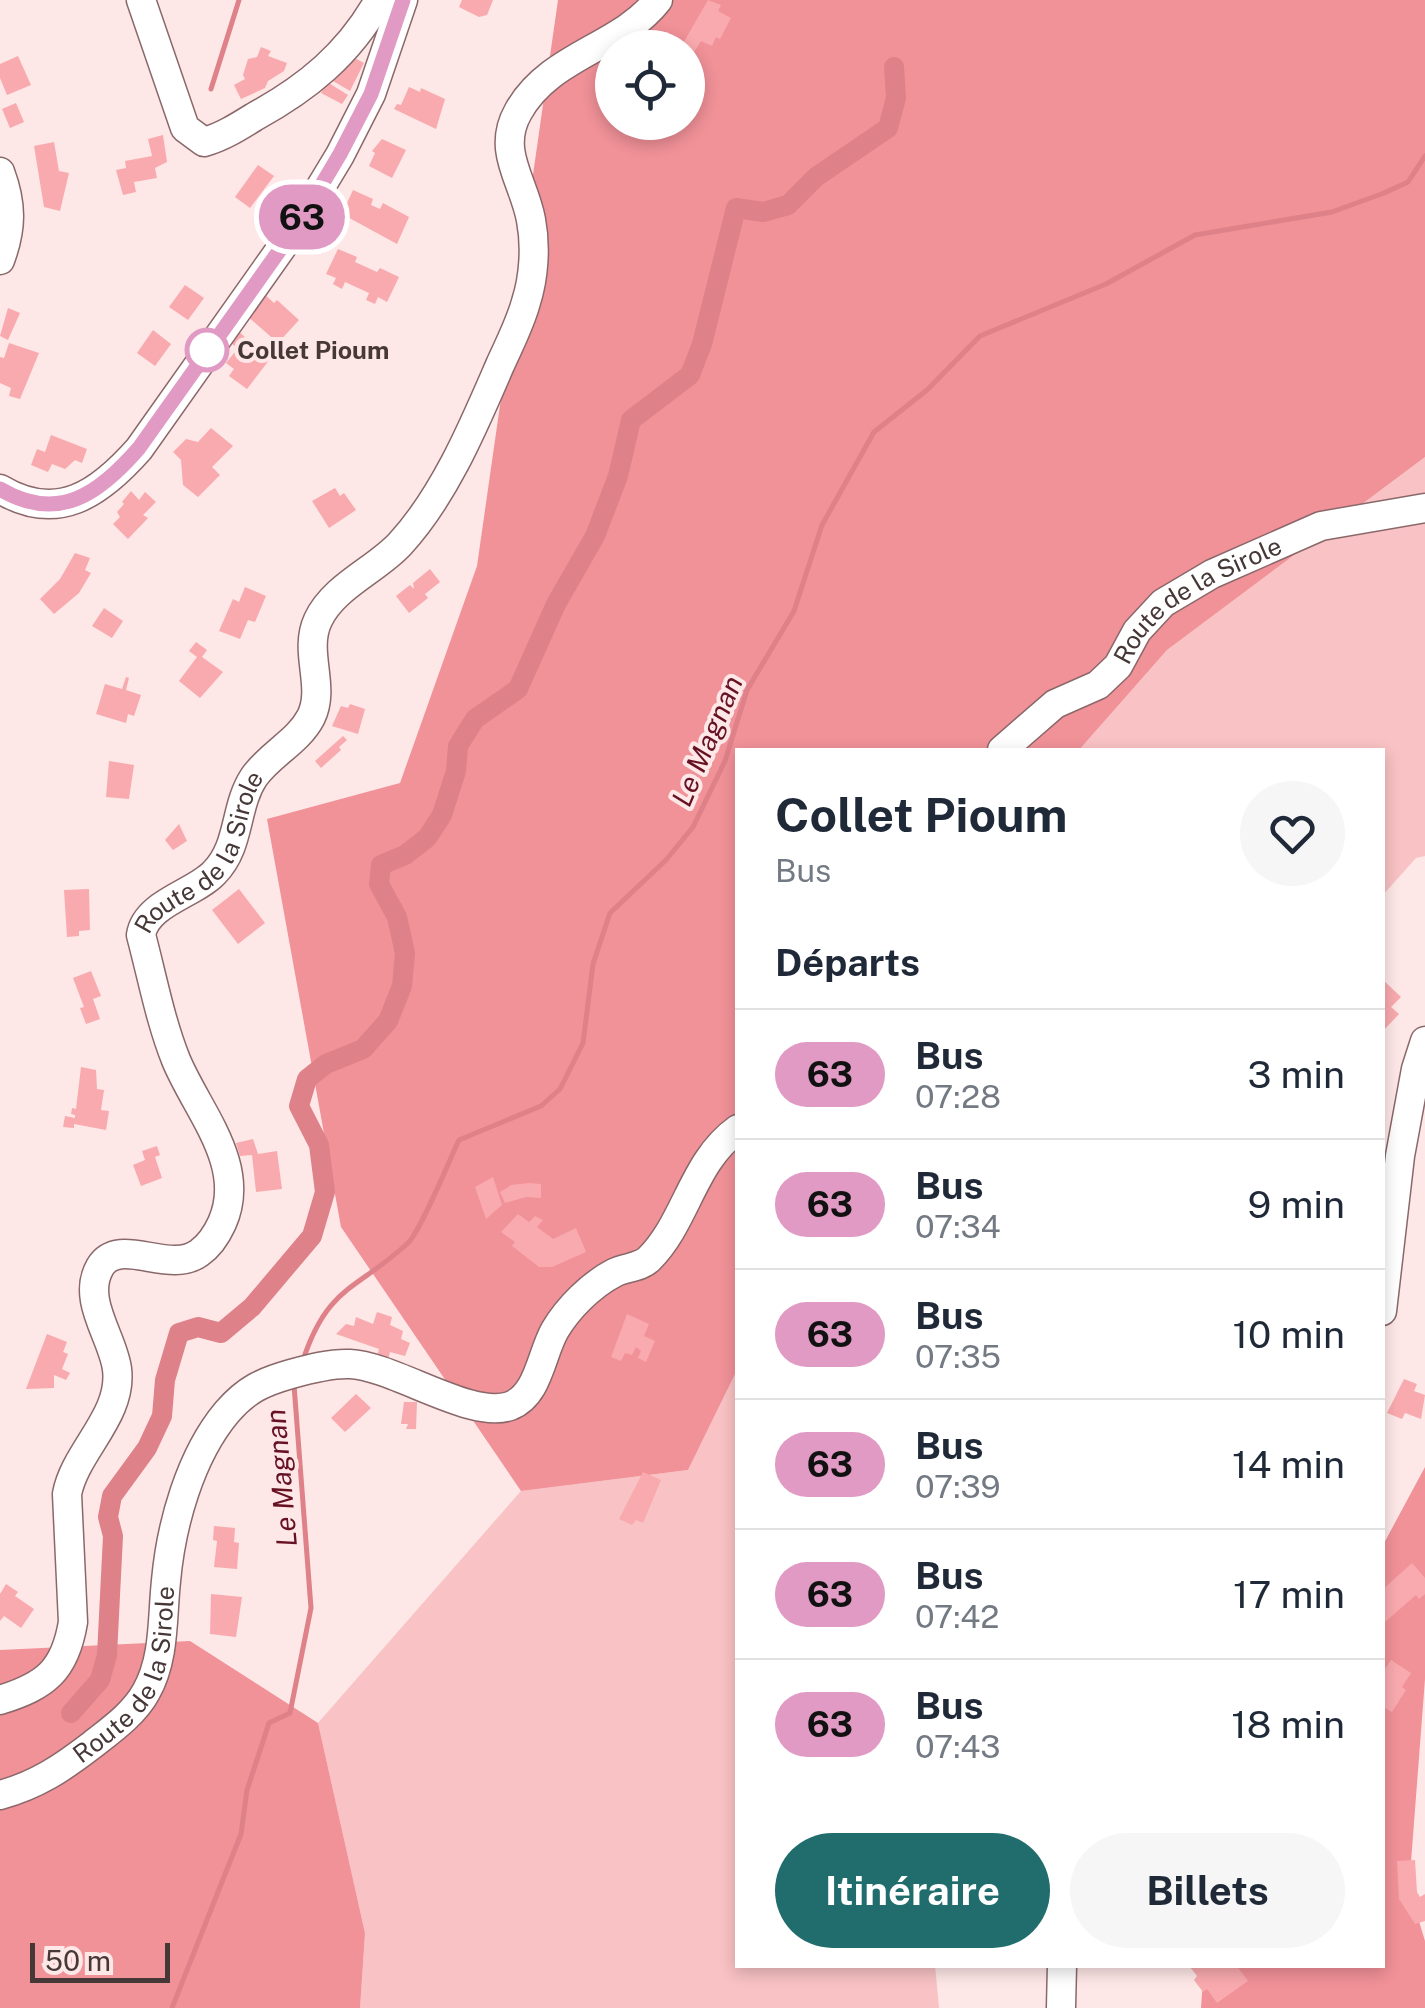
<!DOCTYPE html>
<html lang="fr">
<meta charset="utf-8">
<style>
:root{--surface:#fff;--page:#f6f6f7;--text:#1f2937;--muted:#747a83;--line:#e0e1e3;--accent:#216d6d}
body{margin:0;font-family:"Public Sans",sans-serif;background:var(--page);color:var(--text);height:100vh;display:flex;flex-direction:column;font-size:38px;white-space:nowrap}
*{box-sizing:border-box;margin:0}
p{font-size:32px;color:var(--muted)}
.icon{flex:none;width:55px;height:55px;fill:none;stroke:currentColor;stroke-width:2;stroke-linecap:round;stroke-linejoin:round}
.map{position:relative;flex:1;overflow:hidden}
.details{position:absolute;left:735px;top:748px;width:650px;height:1220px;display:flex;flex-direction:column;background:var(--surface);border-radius:0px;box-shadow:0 5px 15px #0003}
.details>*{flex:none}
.badge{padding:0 20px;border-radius:32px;font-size:35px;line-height:65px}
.fabs{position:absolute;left:595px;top:30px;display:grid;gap:20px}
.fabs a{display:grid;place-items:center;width:110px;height:110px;border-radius:50%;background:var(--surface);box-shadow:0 5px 15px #0003;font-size:50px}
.scale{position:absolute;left:30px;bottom:25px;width:140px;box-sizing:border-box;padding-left:10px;border:5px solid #473838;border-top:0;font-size:28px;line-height:35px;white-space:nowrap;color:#473838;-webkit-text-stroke:8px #fee7e7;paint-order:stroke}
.map>.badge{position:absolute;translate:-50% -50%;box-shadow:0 0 0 5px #fff}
h2{padding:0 40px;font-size:38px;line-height:90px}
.round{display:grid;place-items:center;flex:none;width:105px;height:105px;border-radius:52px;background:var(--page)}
.overview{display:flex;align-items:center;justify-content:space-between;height:170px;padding:0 40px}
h1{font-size:48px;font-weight:700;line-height:75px}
.action{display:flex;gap:20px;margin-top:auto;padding:20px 40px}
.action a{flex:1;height:115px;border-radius:60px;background:var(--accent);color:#fff;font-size:40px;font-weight:700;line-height:115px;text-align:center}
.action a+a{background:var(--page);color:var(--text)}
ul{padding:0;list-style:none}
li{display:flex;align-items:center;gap:30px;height:130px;padding:0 40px;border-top:2px solid var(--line)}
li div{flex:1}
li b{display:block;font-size:38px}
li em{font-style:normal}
li .badge{min-width:110px;font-weight:700;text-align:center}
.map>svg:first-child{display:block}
.green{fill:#f9c2c4}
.forest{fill:#f19198;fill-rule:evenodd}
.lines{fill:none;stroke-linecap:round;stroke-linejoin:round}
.stream{stroke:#df8188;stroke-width:5}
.canal{stroke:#df8188;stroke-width:20}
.building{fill:#f9aaae}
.minor-casing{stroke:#8a686a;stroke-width:31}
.minor{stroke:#fff;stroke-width:28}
.line-casing{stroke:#fff;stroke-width:22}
.line{stroke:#e19ac3;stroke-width:15}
.stop-dot{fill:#fff;stroke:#e19ac3;stroke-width:5}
.labels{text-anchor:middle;stroke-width:8;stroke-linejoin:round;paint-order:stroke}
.stop-label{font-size:25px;font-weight:bold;fill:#473838;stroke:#fee7e7;text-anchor:start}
.street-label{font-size:25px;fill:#473838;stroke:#fee7e7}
.water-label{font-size:28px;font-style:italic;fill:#671223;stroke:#fee7e7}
</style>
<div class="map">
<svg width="1425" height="2008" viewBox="0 0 1425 2008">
<rect width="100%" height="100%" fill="#fee7e7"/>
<g class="green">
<path d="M1425 457V856L1416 858 1383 895 1382 750H1079L1167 650Z"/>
<path d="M737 1370 738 1965H935L939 2008H360L365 1933 318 1723 521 1491 688 1470Z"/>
</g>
<g class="forest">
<path d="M558 0H1425V457L1167 650 1079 750H738L737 1370 688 1470 521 1491 341 1227 267 819 400 783 477 566ZM612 48H688V122H612Z"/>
<path d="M1425 1467V1679L1409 1888 1425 1941V2008H1201L1204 1965H1382L1383 1545Z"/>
<path d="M190 1641 318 1723 365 1933 360 2008H0V1650Z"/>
</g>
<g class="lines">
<g class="stream">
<path d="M211 89 239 0"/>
<path d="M303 1360C328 1285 357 1290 408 1243 421 1230 449 1161 459 1140L541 1106 560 1089 583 1043 593 964 610 913 666 860 693 827 725 761 747 690 794 611 822 525 874 432 927 390 980 336 1106 284 1195 235 1332 212 1384 193 1408 182 1425 156"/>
<path d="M172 2008 241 1834 247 1790 269 1723 290 1713 311 1608 294 1385"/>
</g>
<path class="canal" d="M71 1713 100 1680 107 1655 113 1536 108 1517 112 1496 147 1448 162 1416 165 1380 179 1333 198 1327 221 1333 252 1307 312 1236 325 1192 319 1145 299 1106 307 1079 326 1064 363 1049 388 1021 402 986 405 953 397 917 379 884 381 865 405 855 427 838 442 815 456 771 458 746 475 719 518 689 556 604 595 536 618 476 631 420 690 375 702 344 736 208 763 212 788 205 816 177 888 128 896 98 894 67"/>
</g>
<g class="building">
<path d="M462 0H493L487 15 479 17 459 7Z"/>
<path d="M708 0 721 5 718 11 731 18 720 39 716 37 712 46 701 41 694 52 682 45Z"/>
<path d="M261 47 271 51 268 56 287 63 284 71 268 81 265 88 241 99 234 85 245 79 243 75 248 59 257 57Z"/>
<path d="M347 54 364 63 350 91 333 81Z"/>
<path d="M18 56 31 85 7 95 0 78V64Z"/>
<path d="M327 82 348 95 342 104 321 93Z"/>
<path d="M409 87 420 92 421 88 445 99 436 129 394 109 397 104 401 105Z"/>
<path d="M16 103 24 122 10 128 2 109Z"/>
<path d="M163 135 167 162 155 168 157 178 134 182 136 192 123 195 116 170 126 168 125 161 152 156 148 139Z"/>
<path d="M382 139 406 150 392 178 369 166 375 153 372 151Z"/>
<path d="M54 142 59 171 69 173 60 211 44 207 34 146Z"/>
<path d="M258 165 274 176 250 208 235 197Z"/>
<path d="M353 190 373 199 371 205 380 209 383 203 409 217 397 244 342 214Z"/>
<path d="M338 249 357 257 355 262 377 272 380 268 399 277 387 302 378 297 375 304 366 300 369 293 345 282 342 289 333 284 336 278 326 274Z"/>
<path d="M185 285 204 298 188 320 169 307Z"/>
<path d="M263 293 274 303 277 300 299 320 278 343 247 316Z"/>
<path d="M8 308 20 313 8 340 0 336Z"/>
<path d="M153 330 171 344 155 366 137 353Z"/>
<path d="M237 330 270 359 247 389 229 376 234 369 226 363 238 348 229 342Z"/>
<path d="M9 343 39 353 20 399 9 396 11 388 0 383V357L4 358Z"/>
<path d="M211 428 233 446 212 467 220 475 198 497 183 485 181 460 173 452 186 439 198 442Z"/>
<path d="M51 435 87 449 82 463 75 460 65 469 52 464 48 472 31 465 37 449 45 452Z"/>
<path d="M335 488 340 496 344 493 356 510 329 528 312 501Z"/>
<path d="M131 491 139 500 145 492 156 502 143 515 148 518 128 539 113 524 120 517 117 512 124 504 122 502Z"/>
<path d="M75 553 90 558 85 570 91 573 79 593 54 614 40 599 60 579Z"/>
<path d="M430 569 440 582 425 594 428 598 409 613 396 596 410 585 414 589 413 583Z"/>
<path d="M245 587 266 596 255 622 248 620 240 639 219 631 233 599 239 602Z"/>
<path d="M104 608 123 621 112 638 92 626Z"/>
<path d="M196 642 207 650 202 657 223 672 200 698 179 681 197 657 189 651Z"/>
<path d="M126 677 129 678 126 690 141 695 134 716 128 714 126 723 96 714 105 684 122 689Z"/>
<path d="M350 704 365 709 358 734 332 726 341 706 348 708Z"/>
<path d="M343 736 347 740 339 747 341 750 321 768 315 761Z"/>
<path d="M109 761 134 765 129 799 106 797Z"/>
<path d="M179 824 187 841 173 850 165 840Z"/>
<path d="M89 889 90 930 79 931V936L67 937 64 890Z"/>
<path d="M239 889 265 923 238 944 212 910Z"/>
<path d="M91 971 101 996 93 999 100 1019 86 1024 80 1008 84 1007 73 978Z"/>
<path d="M1382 979 1401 997 1391 1007 1399 1014 1382 1032Z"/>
<path d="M81 1067 96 1070 97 1089 104 1090 101 1110 109 1111 106 1130 74 1124V1128L63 1127 65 1116 75 1118V1115L71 1114 72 1108 76 1109Z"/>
<path d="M253 1139 258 1154 277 1151 282 1189 256 1192 252 1155 240 1156 236 1143Z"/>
<path d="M157 1146 160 1155 155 1157 162 1178 141 1186 133 1165 145 1160 142 1151Z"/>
<path d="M493 1177 502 1205 486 1219 475 1187Z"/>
<path d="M529 1183 541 1184V1198L526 1197 505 1203 500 1192 511 1185Z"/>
<path d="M518 1214 529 1222 535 1216 543 1220 537 1227 553 1239 576 1228 586 1252 552 1267H539L512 1246 515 1242 501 1232Z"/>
<path d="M377 1312 392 1317 390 1325 403 1331 401 1339 410 1343 405 1356 390 1352 388 1360 377 1357 379 1349 336 1334 346 1324 354 1326 356 1317 373 1324Z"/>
<path d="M627 1314 649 1324 644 1336 655 1341 646 1362 638 1358 641 1351 636 1347 632 1355 625 1353 621 1361 611 1357Z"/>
<path d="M47 1334 67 1342 63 1352 68 1354 62 1369 70 1373 66 1380 54 1375V1388L26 1389Z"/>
<path d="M1404 1379 1417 1384 1414 1391 1425 1395 1421 1419 1405 1413 1402 1419 1387 1413Z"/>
<path d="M356 1394 371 1408 345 1432 331 1418Z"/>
<path d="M404 1402H417L416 1429H406L408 1424H401Z"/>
<path d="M643 1472 661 1480 643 1523 636 1520 632 1525 619 1519Z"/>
<path d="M214 1526 235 1528 234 1542 239 1543 237 1569 214 1567 217 1541 213 1540Z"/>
<path d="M1412 1563 1425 1578V1594L1419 1599 1416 1595 1385 1622 1382 1590Z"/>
<path d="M6 1584 18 1592 15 1596 34 1609 21 1628 4 1616 0 1621V1594Z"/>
<path d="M211 1594 242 1597 236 1637 210 1634Z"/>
<path d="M1391 1660 1411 1673 1402 1687 1406 1690 1392 1712 1382 1706V1673Z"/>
<path d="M1415 1860 1417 1892 1420 1897 1425 1894V1921L1415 1924 1399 1899 1397 1861Z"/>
<path d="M1193 1965H1236L1248 1981 1217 2003 1207 1989 1203 1992 1194 1980 1197 1976 1190 1967Z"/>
</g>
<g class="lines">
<g class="minor-casing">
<g id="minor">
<path d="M141 0 185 128 204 142C222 137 238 127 254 117 307 88 349 54 379 0"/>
<path d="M0 172C12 204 12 228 0 260"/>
<path d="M0 489C58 524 100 493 139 449L299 223 340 155 371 94 403 0"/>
<path id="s1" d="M1002 750 1055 704 1098 685 1118 666 1137 631 1163 603 1212 574 1321 526 1425 508"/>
<path d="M1382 1311 1400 1156 1416 1069 1425 1041"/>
<path id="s2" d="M0 1700C45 1686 65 1671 73 1622L67 1494C75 1451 123 1416 117 1369 113 1337 81 1300 100 1267 119 1235 169 1275 199 1253 209 1246 217 1234 222 1223 248 1165 197 1111 176 1060 160 1020 152 976 141 935 146 903 194 894 214 873 241 846 234 807 254 777 270 754 298 742 311 717 326 686 303 652 318 620 334 586 376 570 400 544 445 495 474 425 500 365 509 345 520 324 526 302 534 277 536 246 531 220 524 181 496 151 518 112 549 55 621 48 658 0"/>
<path id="s3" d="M0 1795C37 1785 62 1768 92 1745 111 1730 134 1714 146 1692 165 1659 162 1618 166 1581 171 1525 190 1456 227 1412 247 1389 263 1382 291 1374 309 1369 331 1363 350 1364 394 1366 471 1420 510 1406 539 1395 541 1354 555 1330 568 1308 591 1285 614 1273 625 1267 640 1268 649 1259 687 1221 692 1162 738 1129"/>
<path d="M1061 2008 1062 1965"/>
</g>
</g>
<use href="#minor" class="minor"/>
</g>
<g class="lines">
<g class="line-casing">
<path id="line" d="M0 489C59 524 100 493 139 448L299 223 340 154 371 94 403 0"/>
</g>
<use href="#line" class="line"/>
</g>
<circle class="stop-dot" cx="207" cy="350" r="20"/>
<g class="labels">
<g class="stop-label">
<text x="237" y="359">Collet Pioum</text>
</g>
<g class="street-label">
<text dy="9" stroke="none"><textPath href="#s1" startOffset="252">Route de la Sirole</textPath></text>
<text dy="9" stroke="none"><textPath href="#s2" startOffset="1042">Route de la Sirole</textPath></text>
<text dy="9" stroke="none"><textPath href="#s3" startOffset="188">Route de la Sirole</textPath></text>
</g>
<g class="water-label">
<text transform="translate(707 741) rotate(-67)" y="10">Le Magnan</text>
<text transform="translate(281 1478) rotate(-95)" y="10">Le Magnan</text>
</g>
</g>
</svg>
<div class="fabs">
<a><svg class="icon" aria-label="locate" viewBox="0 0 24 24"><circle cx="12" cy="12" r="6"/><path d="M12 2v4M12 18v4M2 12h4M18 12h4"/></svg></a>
</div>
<div class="scale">50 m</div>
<b class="badge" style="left:302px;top:217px;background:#e19ac3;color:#111">63</b>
<section class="details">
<div class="overview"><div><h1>Collet Pioum</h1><p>Bus</p></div><a class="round"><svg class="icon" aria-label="heart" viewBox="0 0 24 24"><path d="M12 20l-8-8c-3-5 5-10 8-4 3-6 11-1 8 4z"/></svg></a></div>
<h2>Départs</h2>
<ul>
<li><span class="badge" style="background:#e19ac3;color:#111">63</span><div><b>Bus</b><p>07:28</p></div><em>3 min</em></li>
<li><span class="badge" style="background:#e19ac3;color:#111">63</span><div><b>Bus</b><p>07:34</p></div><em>9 min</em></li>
<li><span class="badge" style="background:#e19ac3;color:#111">63</span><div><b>Bus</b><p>07:35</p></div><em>10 min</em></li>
<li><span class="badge" style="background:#e19ac3;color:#111">63</span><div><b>Bus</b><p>07:39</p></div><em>14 min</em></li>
<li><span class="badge" style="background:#e19ac3;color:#111">63</span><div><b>Bus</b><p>07:42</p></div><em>17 min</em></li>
<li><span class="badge" style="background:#e19ac3;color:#111">63</span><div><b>Bus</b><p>07:43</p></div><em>18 min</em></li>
</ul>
<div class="action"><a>Itinéraire</a><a>Billets</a></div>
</section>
</div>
